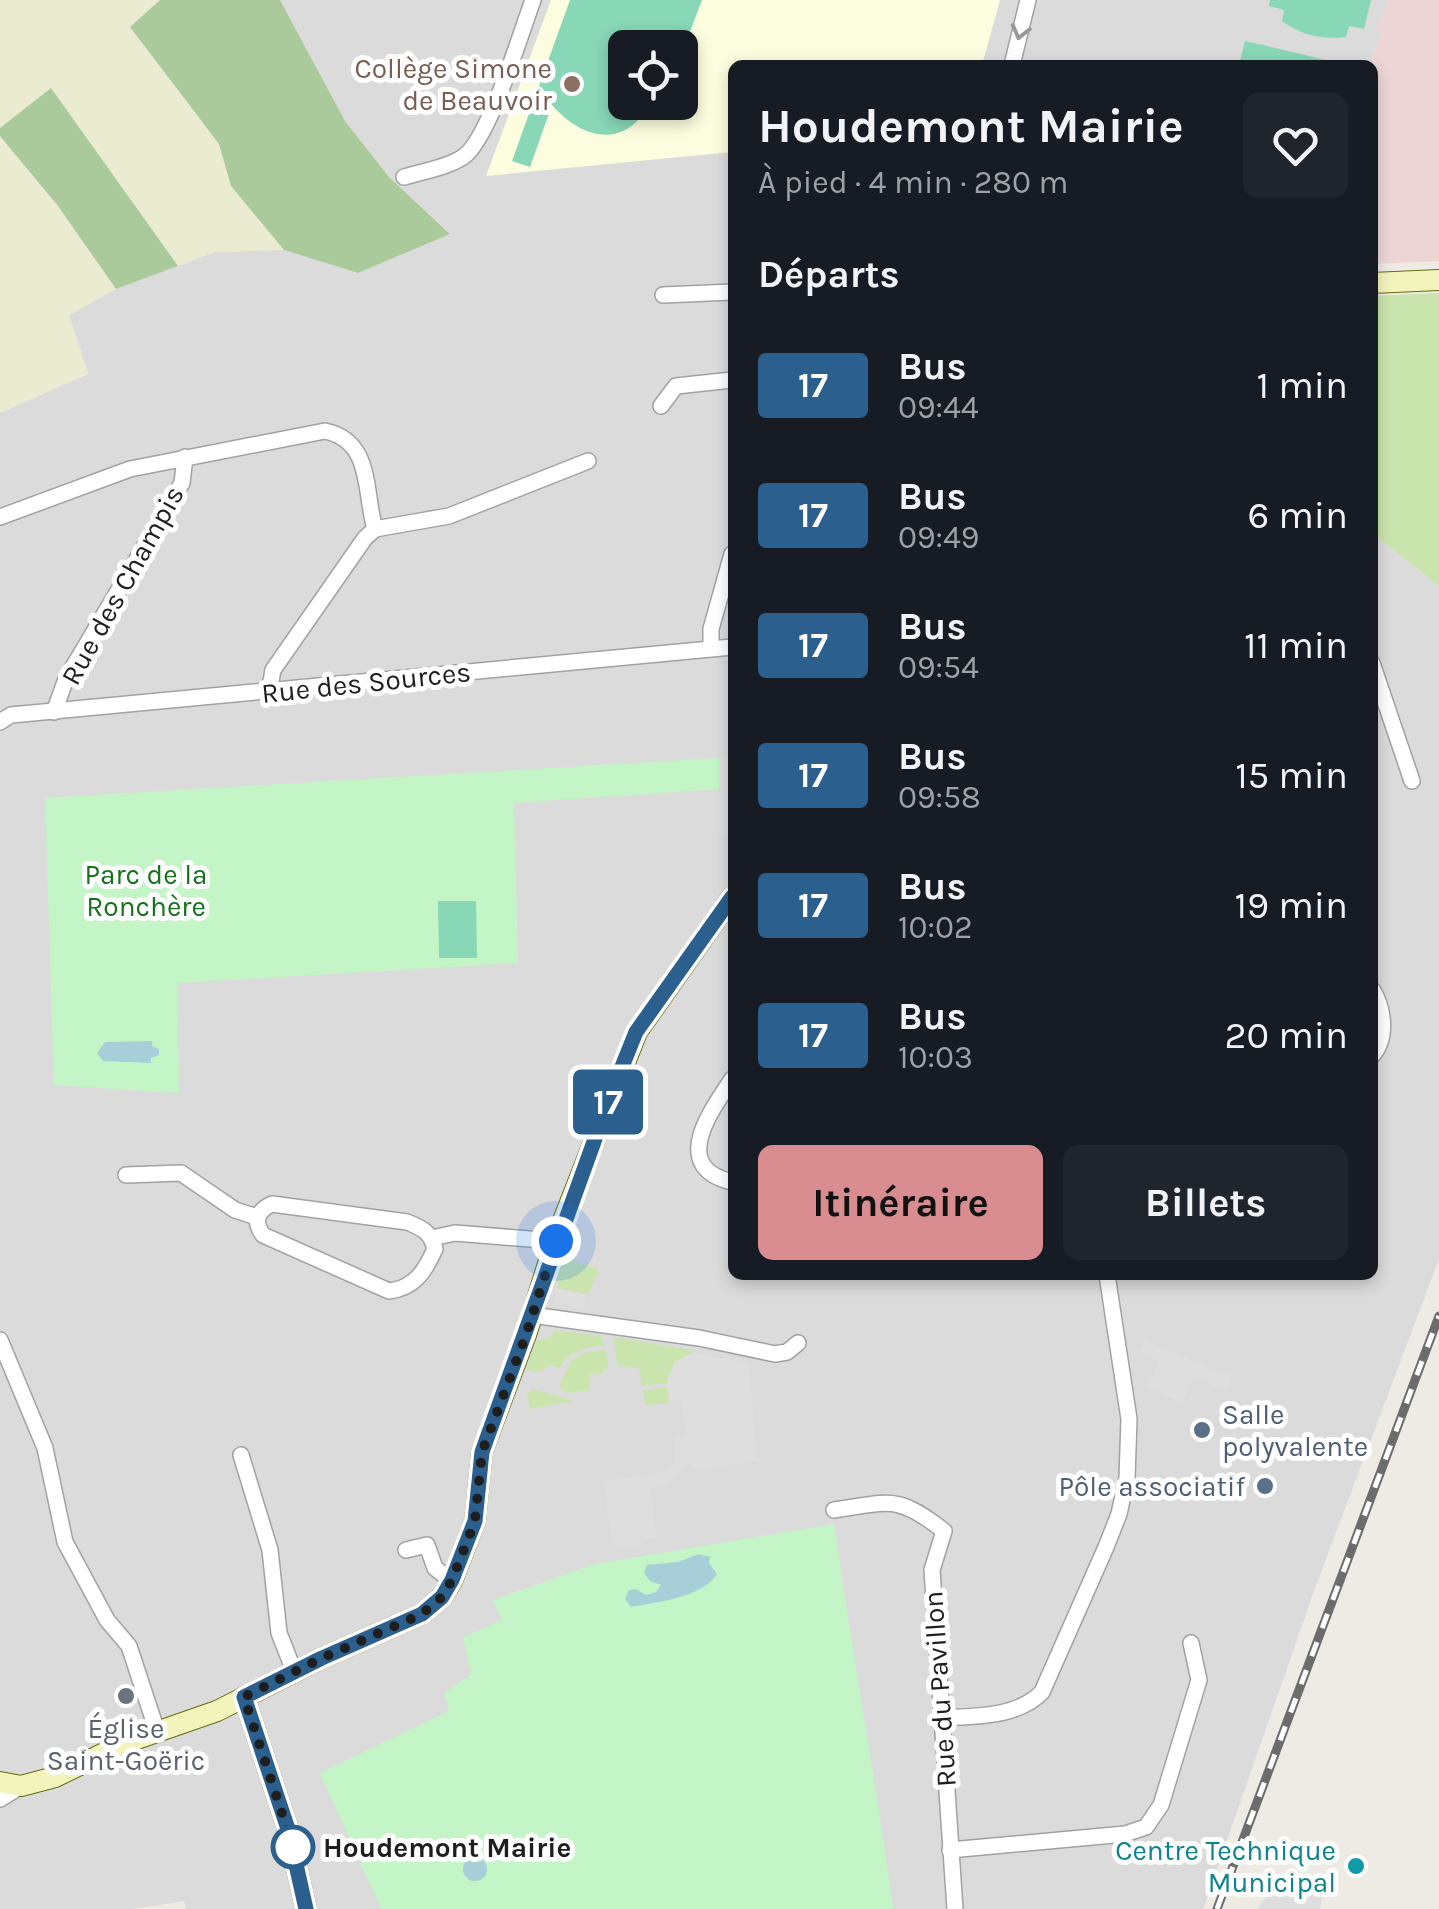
<!DOCTYPE html>
<html lang="fr">
<meta charset="utf-8">
<style>
:root{--surface:#171b24;--page:#20242c;--text:#f1f3f6;--muted:#9ea1a6;--accent:#d98d90}
body{margin:0;font-family:Karla,sans-serif;background:var(--page);color:var(--text);height:100vh;display:flex;flex-direction:column;font-size:38px;white-space:nowrap}
*{box-sizing:border-box;margin:0}
p{font-size:32px;color:var(--muted)}
.icon{flex:none;width:55px;height:55px;fill:none;stroke:currentColor;stroke-width:2;stroke-linecap:round;stroke-linejoin:round}
.map{position:relative;flex:1;overflow:hidden}
.drawer{position:absolute;left:728px;top:60px;width:650px;height:1220px;display:flex;flex-direction:column;background:var(--surface);border-radius:15px;box-shadow:0 5px 15px #0003}
.drawer>*{flex:none}
.badge{padding:0 20px;border-radius:8px;font-size:35px;line-height:65px}
.buttons{position:absolute;left:608px;top:30px;display:grid;gap:20px}
.buttons a{display:grid;place-items:center;width:90px;height:90px;border-radius:15px;background:var(--surface);box-shadow:0 5px 15px #0003;font-size:50px}
.you{position:absolute;width:50px;height:50px;margin:-25px;border:8px solid #fff;border-radius:50%;background:#1a73e8;box-shadow:0 0 0 15px #1a73e833}
.map>.badge{position:absolute;translate:-50% -50%;box-shadow:0 0 0 5px #fff}
h2{padding:0 30px;font-size:38px;line-height:90px}
.round{display:grid;place-items:center;flex:none;width:105px;height:105px;border-radius:15px;background:var(--page)}
.head{display:flex;align-items:center;justify-content:space-between;height:170px;padding:0 30px}
h1{font-size:48px;font-weight:700;line-height:75px}
.action{display:flex;gap:20px;margin-top:auto;padding:20px 30px}
.action a{flex:1;height:115px;border-radius:15px;background:var(--accent);color:#111;font-size:40px;font-weight:700;line-height:115px;text-align:center}
.action a+a{background:var(--page);color:var(--text)}
ul{padding:0;list-style:none}
li{display:flex;align-items:center;gap:30px;height:130px;padding:0 30px}
li div{flex:1}
li b{display:block;font-size:38px}
li em{font-style:normal}
li .badge{min-width:110px;font-weight:700;text-align:center}
.map>svg:first-child{display:block}
.residential{fill:#dcdbdb;fill-rule:evenodd}
.commercial{fill:#edd5d5}
.education{fill:#fcfcdf;fill-rule:evenodd}
.farmland{fill:#eaebd1}
.grass{fill:#cae4ae}
.forest{fill:#abca9c}
.park{fill:#c4f5c7}
.pitch{fill:#88d7b7}
.parking{fill:#dedede}
.water{fill:#a8ced8}
.lines{fill:none;stroke-linecap:round;stroke-linejoin:round}
.street-casing{stroke:#a2a2a2;stroke-width:18}
.secondary-casing{stroke:#646c0d;stroke-width:22}
.street{stroke:#fff;stroke-width:15}
.secondary{stroke:#f3f4bc;stroke-width:20}
.rail-casing{stroke:#6c6c6c;stroke-width:9}
.rail{stroke:#fff;stroke-width:5;stroke-dasharray:15;stroke-linecap:butt}
.oneway{stroke:#9a9a9a}
.line-casing{stroke:#fff;stroke-width:22}
.line{stroke:#2b5f8d;stroke-width:15}
.walk{stroke:#1e1e1e;stroke-width:10;stroke-dasharray:0 18}
.education-dot{fill:#8d6e63;stroke:#fff;stroke-width:4}
.service-dot{fill:#5c6f8a;stroke:#fff;stroke-width:4}
.worship-dot{fill:#6b7280;stroke:#fff;stroke-width:4}
.stop-dot{fill:#fff;stroke:#2b5f8d;stroke-width:5}
.culture-dot{fill:#0f9aa8;stroke:#fff;stroke-width:4}
.labels{text-anchor:middle;stroke-width:10;stroke-linejoin:round;paint-order:stroke}
.education-label{font-size:28px;fill:#785e54;stroke:#fff;text-anchor:end}
.street-label{font-size:28px;fill:#1e1e1e;stroke:#fff}
.park-label{font-size:28px;fill:#14731a;stroke:#fff}
.service-label{font-size:28px;fill:#4e5e75;stroke:#fff;text-anchor:start}
.worship-label{font-size:28px;fill:#5b616d;stroke:#fff}
.stop-label{font-size:28px;font-weight:bold;fill:#1e1e1e;stroke:#fff;text-anchor:start}
.culture-label{font-size:28px;fill:#0d838f;stroke:#fff;text-anchor:end}
</style>
<div class="map">
<svg width="1439" height="1909" viewBox="0 0 1439 1909">
<rect width="100%" height="100%" fill="#eeeae4"/>
<path class="residential" d="M280 0H1389L1377 29 1383 32 1369 65H732V1275H1372L1373 534 1439 586V1259L1314 1591 1203 1909H186L184 1901 132 1909H0V413L88 374 69 315 116 289 215 252 284 250 358 273 450 233 389 177 345 121ZM625 48H680V102H625Z"/>
<path class="commercial" d="M1389 0H1439V261L1373 264 1372 65H1369L1382 33 1376 30Z"/>
<path class="education" d="M551 0H1000L982 65H732V152L486 176ZM625 48H680V102H625Z"/>
<g class="farmland">
<path d="M0 0H160L130 28 219 144 231 186 284 250 215 252 178 266 51 89 0 128Z"/>
<path d="M0 136 57 206 116 289 69 315 88 374 0 413Z"/>
</g>
<g class="grass">
<path d="M1439 293V586L1373 534 1372 296Z"/>
<path d="M563 1258 599 1269 588 1295 557 1288 559 1282 555 1281Z"/>
<path d="M555 1330 602 1336 605 1345C585 1348 570 1350 559 1368L549 1365 538 1373 526 1369 537 1341 548 1339Z"/>
<path d="M614 1337 697 1351 684 1356 667 1383 642 1386 639 1368 617 1366Z"/>
<path d="M605 1350 609 1368 603 1369V1373L589 1375 590 1390 570 1393 559 1388C572 1358 570 1353 605 1350Z"/>
<path d="M667 1387 669 1402 645 1406 643 1390Z"/>
<path d="M532 1389 575 1401 530 1409 527 1394Z"/>
</g>
<g class="forest">
<path d="M160 0H280L345 121 389 177 450 234 358 273 284 250 231 186 219 144 130 27Z"/>
<path d="M51 88 178 266 116 289 58 206 0 136V128Z"/>
</g>
<g class="park">
<path d="M719 758V789L514 803 518 963 177 983 179 1093 54 1085 45 798Z"/>
<path d="M834 1524C852 1653 876 1780 893 1909H381L320 1773 449 1711 444 1693 471 1675 463 1637 502 1620 493 1600 595 1564Z"/>
</g>
<g class="pitch">
<path d="M570 0H702L680 58V48H625V102L664 103 659 114 647 109C620 150 580 137 552 105L530 167 512 161Z"/>
<path d="M1270 0H1371L1364 29 1349 26 1346 37C1322 40 1301 35 1282 21L1284 10 1269 6Z"/>
<path d="M1245 41 1343 64 1342 65H1239Z"/>
<path d="M438 901H476L477 958H439Z"/>
</g>
<g class="parking">
<rect x="719" y="758" width="13" height="76"/>
<path d="M556 1288 588 1295 583 1309 553 1302Z"/>
<path d="M1145 1340 1232 1377 1226 1391 1193 1377 1182 1403 1148 1388 1159 1361 1139 1352Z"/>
<path d="M693 1353 749 1363 757 1461 697 1469 690 1464 666 1485 650 1489 657 1538 643 1540 644 1545H613L603 1481 662 1472 675 1462V1437L687 1435 680 1400 669 1402 667 1381 675 1362Z"/>
<path d="M1324 1886 1320 1909H1257L1274 1888Z"/>
</g>
<g class="water">
<path d="M152 1041V1046L159 1049V1055L151 1058V1063L103 1061 97 1053 105 1042Z"/>
<path d="M699 1554 710 1557 709 1563 717 1574C702 1598 656 1602 631 1607L625 1599 629 1590 636 1589 646 1595 656 1592 661 1585 650 1581 644 1573 647 1565 678 1562Z"/>
<circle cx="475" cy="1869" r="12"/>
</g>
<g class="lines">
<g class="street-casing">
<g id="street">
<path d="M1012 65 1028 0"/>
<path d="M404 177C423 171 446 168 463 157 489 140 521 32 533 0"/>
<path d="M663 295 732 292"/>
<path d="M661 406 676 386 732 380"/>
<path d="M0 517 130 469 325 431C373 441 364 492 375 529L365 538 273 670 269 692"/>
<path d="M375 529 449 516 588 461"/>
<path d="M711 648V629L732 554"/>
<path d="M1372 663 1412 781"/>
<path d="M54 712 66 679 182 483 185 457"/>
<path d="M0 722 11 715 732 647"/>
<path d="M1372 989C1384 1008 1388 1038 1372 1056"/>
<path d="M732 1079C711 1111 669 1167 732 1182"/>
<path d="M126 1175 181 1173 235 1210 257 1217"/>
<path d="M272 1204 407 1222C422 1228 431 1232 435 1249 425 1271 415 1288 389 1291L263 1235C253 1221 257 1211 272 1204Z"/>
<path d="M432 1238 455 1233 555 1241"/>
<path d="M532 1315 699 1338 775 1354 787 1352 798 1343"/>
<path d="M0 1340 45 1448 65 1542 107 1620 129 1646 157 1731"/>
<path d="M241 1455 270 1550 279 1633 294 1671"/>
<path d="M834 1510C890 1502 897 1494 944 1531L932 1570 955 1909"/>
<path d="M406 1550 427 1545 435 1568 452 1581"/>
<path d="M940 1718C975 1716 1017 1718 1042 1692L1106 1547 1119 1514 1127 1478 1129 1419 1107 1275"/>
<path d="M0 1799 21 1786"/>
<path d="M950 1850 1125 1834 1146 1827 1161 1805 1199 1680 1191 1643"/>
</g>
</g>
<g class="secondary-casing">
<g id="secondary">
<path d="M1372 283 1439 280"/>
<path d="M244 1697 288 1829 306 1909"/>
<path d="M0 1782 21 1786 55 1777 125 1743 217 1711 322 1658 422 1614 442 1597 452 1581 475 1521 482 1452 526 1335 555 1241 637 1032 732 897"/>
</g>
</g>
<use href="#street" class="street"/>
<use href="#secondary" class="secondary"/>
<g class="rail-casing">
<path id="rail" d="M1217 1909 1439 1316"/>
</g>
<use href="#rail" class="rail"/>
</g>
<defs><path id="oneway-chevron" d="M-2-3.5L2.5 0L-2 3.5" fill="none" stroke-width="1.6" stroke-linecap="round" stroke-linejoin="round" transform="scale(2.5)"/></defs>
<use class="oneway" href="#oneway-chevron" transform="translate(1020 32) rotate(104)"/>
<g class="lines">
<g class="line-casing">
<path id="line" d="M306 1909 288 1829 244 1697 322 1658 422 1614 442 1597 452 1580 475 1521 482 1452 613 1089 636 1032 732 897"/>
</g>
<use href="#line" class="line"/>
<path class="walk" d="M293 1847 244 1697 322 1658 422 1614 442 1597 452 1580 475 1521 482 1452 526 1335 556 1241"/>
</g>
<circle class="education-dot" cx="572" cy="84" r="10"/>
<g class="service-dot">
<circle cx="1202" cy="1430" r="10"/>
<circle cx="1265" cy="1486" r="10"/>
</g>
<circle class="worship-dot" cx="126" cy="1696" r="10"/>
<circle class="stop-dot" cx="293" cy="1847" r="20"/>
<circle class="culture-dot" cx="1356" cy="1866" r="10"/>
<g class="labels">
<g class="education-label">
<text x="552" y="78">Collège Simone<tspan x="552" dy="32">de Beauvoir</tspan></text>
</g>
<g class="street-label">
<text transform="translate(122 585) rotate(-61)" y="10">Rue des Champis</text>
<text transform="translate(366 682) rotate(-6)" y="10">Rue des Sources</text>
<text transform="translate(939 1689) rotate(-94)" y="10">Rue du Pavillon</text>
</g>
<g class="park-label">
<text x="146" y="884">Parc de la<tspan x="146" dy="32">Ronchère</tspan></text>
</g>
<g class="service-label">
<text x="1222" y="1424">Salle<tspan x="1222" dy="32">polyvalente</tspan></text>
<text x="1245" y="1496" text-anchor="end">Pôle associatif</text>
</g>
<g class="worship-label">
<text x="126" y="1738">Église<tspan x="126" dy="32">Saint-Goëric</tspan></text>
</g>
<g class="stop-label">
<text x="323" y="1857">Houdemont Mairie</text>
</g>
<g class="culture-label">
<text x="1336" y="1860">Centre Technique<tspan x="1336" dy="32">Municipal</tspan></text>
</g>
</g>
</svg>
<div class="buttons">
<a><svg class="icon" aria-label="locate" viewBox="0 0 24 24"><circle cx="12" cy="12" r="6"/><path d="M12 2v4M12 18v4M2 12h4M18 12h4"/></svg></a>
</div>
<div class="you" style="left:556px;top:1241px"></div>
<b class="badge" style="left:608px;top:1102px;background:#2b5f8d;color:#fff">17</b>
<section class="drawer">
<div class="head"><div><h1>Houdemont Mairie</h1><p>À pied · 4 min · 280 m</p></div><a class="round"><svg class="icon" aria-label="heart" viewBox="0 0 24 24"><path d="M12 20l-8-8c-3-5 5-10 8-4 3-6 11-1 8 4z"/></svg></a></div>
<h2>Départs</h2>
<ul>
<li><span class="badge" style="background:#2b5f8d;color:#fff">17</span><div><b>Bus</b><p>09:44</p></div><em>1 min</em></li>
<li><span class="badge" style="background:#2b5f8d;color:#fff">17</span><div><b>Bus</b><p>09:49</p></div><em>6 min</em></li>
<li><span class="badge" style="background:#2b5f8d;color:#fff">17</span><div><b>Bus</b><p>09:54</p></div><em>11 min</em></li>
<li><span class="badge" style="background:#2b5f8d;color:#fff">17</span><div><b>Bus</b><p>09:58</p></div><em>15 min</em></li>
<li><span class="badge" style="background:#2b5f8d;color:#fff">17</span><div><b>Bus</b><p>10:02</p></div><em>19 min</em></li>
<li><span class="badge" style="background:#2b5f8d;color:#fff">17</span><div><b>Bus</b><p>10:03</p></div><em>20 min</em></li>
</ul>
<div class="action"><a>Itinéraire</a><a>Billets</a></div>
</section>
</div>
